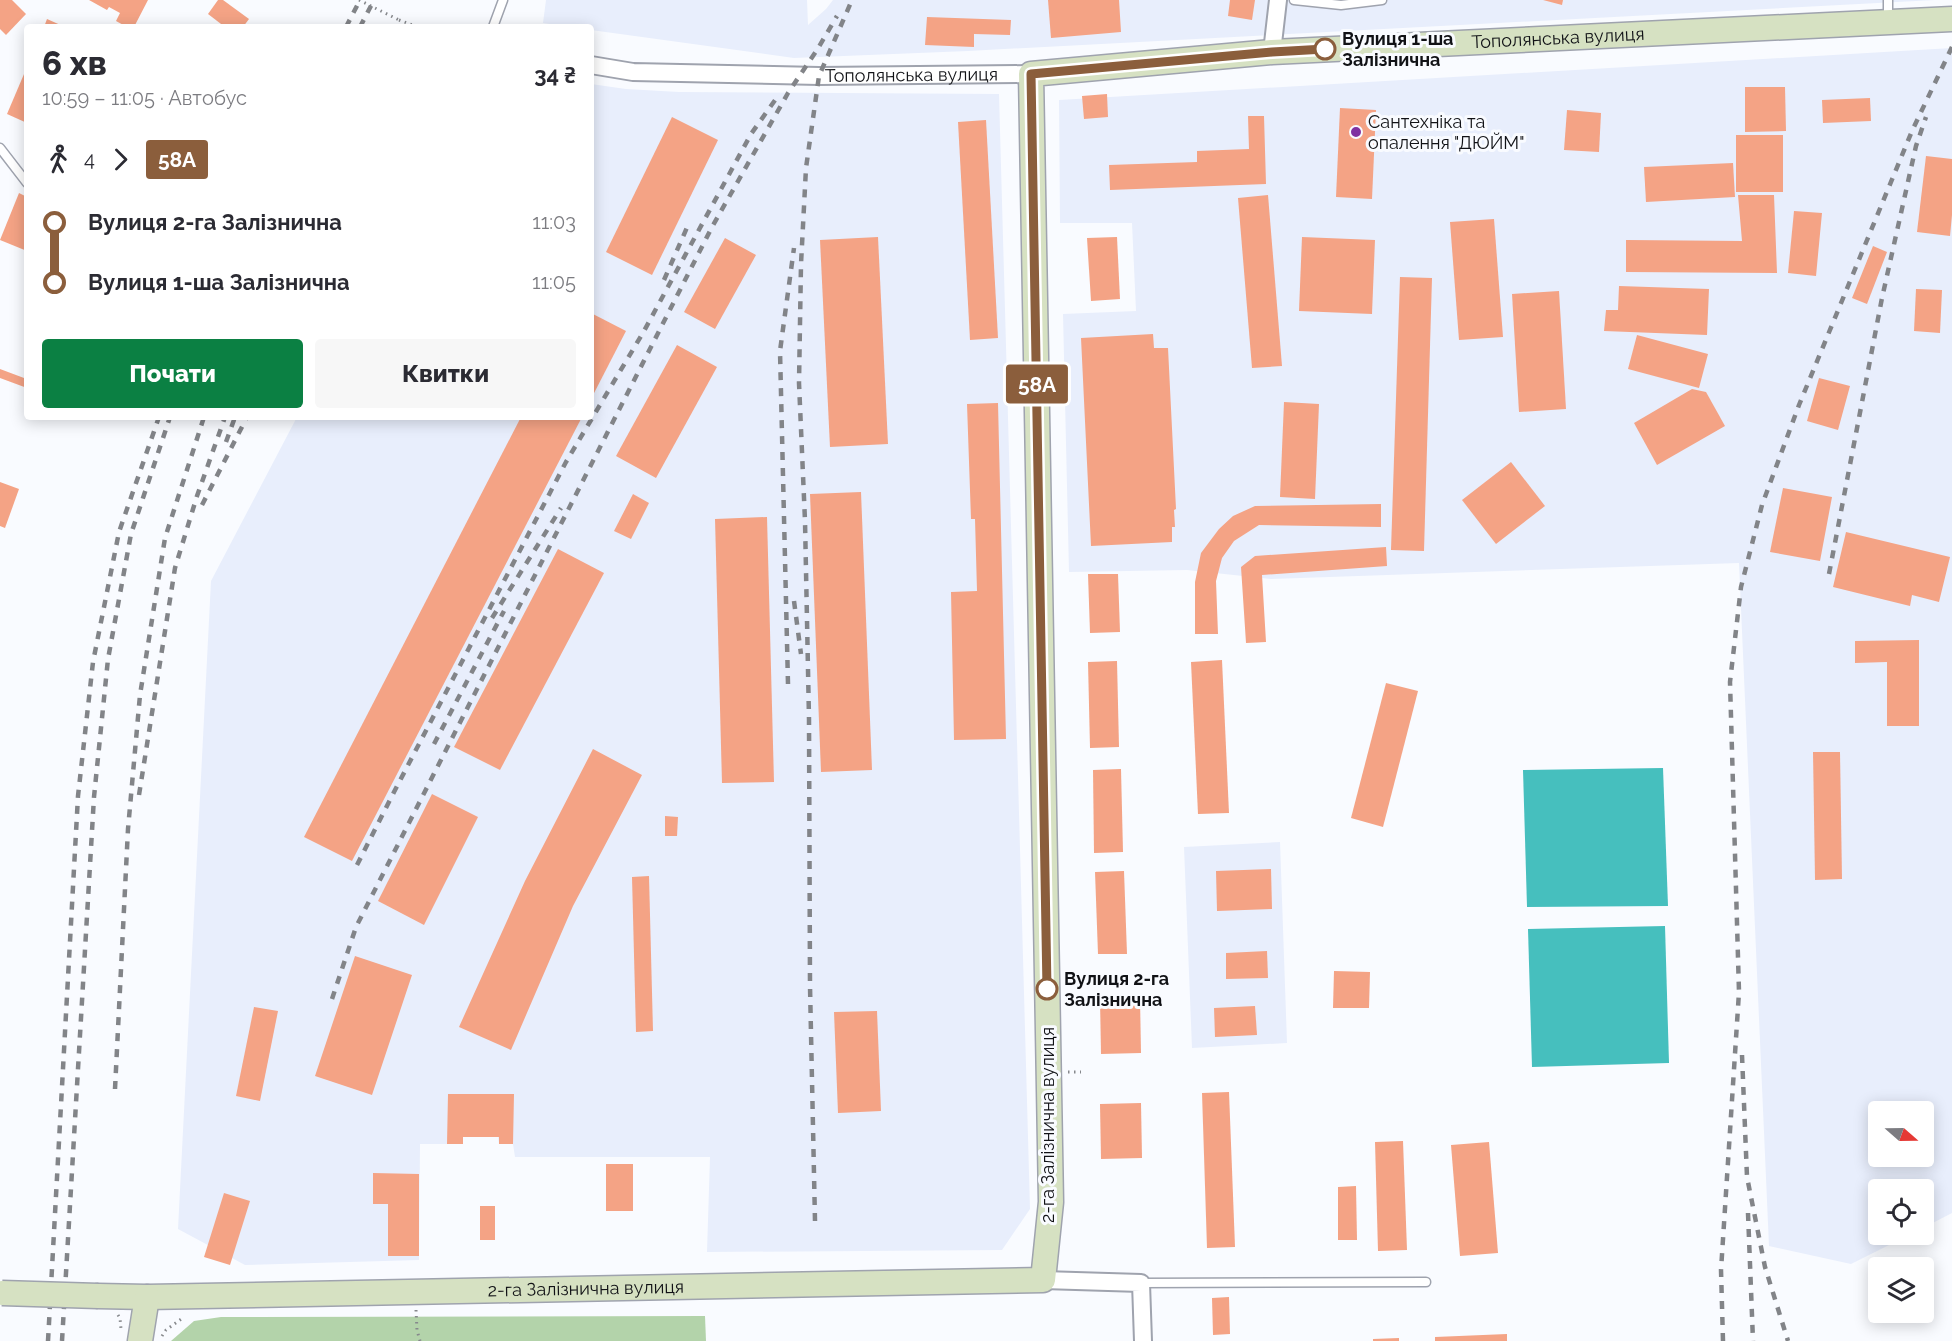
<!DOCTYPE html>
<html lang="uk">
<meta charset="utf-8">
<style>
:root{--surface:#fff;--page:#f7f7f7;--text:#2b2b33;--muted:#7c7c81;--accent:#0b8043}
body{margin:0;font-family:Raleway,sans-serif;background:var(--page);color:var(--text);height:100vh;display:flex;flex-direction:column;font-size:22px;white-space:nowrap}
*{box-sizing:border-box;margin:0}
p{font-size:20px;color:var(--muted)}
.icon{flex:none;width:33px;height:33px;fill:none;stroke:currentColor;stroke-width:2;stroke-linecap:round;stroke-linejoin:round}
.map{position:relative;flex:1;overflow:hidden}
.details{position:absolute;left:24px;top:24px;width:570px;height:396px;display:flex;flex-direction:column;background:var(--surface);border-radius:6px;box-shadow:0 3px 15px #0003}
.details>*{flex:none}
.badge{padding:0 12px;border-radius:4px;font-size:21px;line-height:39px}
.needle{width:39px;rotate:110deg}
.controls{position:absolute;left:1868px;top:1101px;display:grid;gap:12px}
.controls a{display:grid;place-items:center;width:66px;height:66px;border-radius:6px;background:var(--surface);box-shadow:0 3px 15px #0003;font-size:30px}
.map>.badge{position:absolute;translate:-50% -50%;box-shadow:0 0 0 3px #fff}
.legs{display:flex;align-items:center;gap:9px;height:66px;padding:0 18px;font-size:20px}
.legs p{margin-inline-start:auto}
.headline{display:flex;align-items:center;justify-content:space-between;height:102px;padding:0 18px}
h1{font-size:33px;font-weight:800;line-height:45px}
.action{display:flex;gap:12px;margin-top:auto;padding:12px 18px}
.action a{flex:1;height:69px;border-radius:6px;background:var(--accent);color:#fff;font-size:24px;font-weight:800;line-height:69px;text-align:center}
.action a+a{background:var(--page);color:var(--text)}
ul{padding:0 18px;list-style:none}
li{display:flex;align-items:center;gap:21px;height:60px;font-size:22px}
li i{display:grid;place-items:center;width:9px;height:100%;margin:0 8px;background:currentColor}
li i::after{content:'';width:15px;height:15px;margin:-8px;border:4px solid;border-radius:50%;background:var(--surface)}
li p{margin-inline-start:auto}
li:first-child i{background:linear-gradient(#0000 50%,currentColor 0)}
li:last-child i{background:linear-gradient(currentColor 50%,#0000 0)}
.map>svg:first-child{display:block}
.built{fill:#e8eefc;fill-rule:evenodd}
.green{fill:#b3d3aa}
.water{fill:#46bfbe}
.building{fill:#f4a385}
.lines{fill:none;stroke-linecap:round;stroke-linejoin:round}
.lane-casing{stroke:#9fa3ae;stroke-width:11}
.street-casing{stroke:#9fa3ae;stroke-width:20}
.secondary-casing{stroke:#9fa3ae;stroke-width:27}
.path{stroke:#86888c;stroke-width:3;stroke-dasharray:1.5 4.5;stroke-linecap:butt}
.lane{stroke:#fff;stroke-width:8}
.street{stroke:#fff;stroke-width:16}
.secondary{stroke:#d6e1c2;stroke-width:24}
.rail{stroke:#828488;stroke-width:4.5;stroke-dasharray:8 8;stroke-linecap:butt}
.secondary-bridge-casing{stroke:#9fa3ae;stroke-width:27;stroke-linecap:butt}
.path-bridge{stroke:#86888c;stroke-width:3;stroke-dasharray:1.5 4.5;stroke-linecap:butt}
.secondary-bridge{stroke:#d6e1c2;stroke-width:24}
.line-1-casing{stroke:#fff;stroke-width:14}
.line-1{stroke:#8b5e3c;stroke-width:9}
.stop-1-dot{fill:#fff;stroke:#8b5e3c;stroke-width:3}
.poi-dot{fill:#7f31a1;stroke:#f9fbff;stroke-width:2}
.labels{text-anchor:middle;stroke-width:6;stroke-linejoin:round;paint-order:stroke}
.stop-label{font-size:18px;font-weight:bold;fill:#111216;stroke:#f9fbff;text-anchor:start}
.street-label{font-size:18px;fill:#111216;stroke:#f9fbff}
.poi-label{font-size:18px;fill:#111216;stroke:#f9fbff;text-anchor:start}
</style>
<div class="map">
<svg width="1952" height="1341" viewBox="0 0 1952 1341">
<rect width="100%" height="100%" fill="#f9fbff"/>
<g class="built">
<path d="M546 0H807L808 25 826 9 833 0H1935L968 51 794 58 591 30V27H569L543 23Z"/>
<path d="M1952 48V1213L1923 1228V1190H1878V1234L1909 1235 1851 1264 1769 1246 1739 563 1271 579 1187 570 1069 572 1063 314 1136 311 1132 223H1060L1059 100ZM1878 1112H1923V1156H1878Z"/>
<path d="M591 84 626 89 679 92 999 94 1030 1209 1002 1250 707 1252 710 1157H515L513 1144H499L498 1137H463V1144H420L419 1260 245 1265 178 1229 211 581 297 417H591Z"/>
<path d="M1280 842 1287 1043 1192 1048 1184 847Z"/>
</g>
<path class="green" d="M705 1316 706 1341H171L194 1321 221 1317Z"/>
<g class="water">
<path d="M1663 768 1668 906 1527 907 1523 770Z"/>
<path d="M1665 926 1669 1063 1532 1067 1528 929Z"/>
</g>
<g class="building">
<path d="M0 0H12L26 14 6 35 0 29Z"/>
<path d="M89 0H148L134 27H127L116 21 120 13 109 7 107 10Z"/>
<path d="M218 0H223L249 19 243 27H225L208 14Z"/>
<path d="M1048 0H1119L1121 32 1051 38Z"/>
<path d="M1230 0H1255L1252 20 1228 16Z"/>
<path d="M1543 0H1563L1562 5Z"/>
<path d="M927 17 1011 20 1010 35 974 34V47L925 45Z"/>
<path d="M47 19 65 27H44Z"/>
<path d="M27 67V123L7 114Z"/>
<path d="M1745 87H1785L1786 131 1745 132Z"/>
<path d="M1107 94 1108 117 1084 119 1082 96Z"/>
<path d="M1870 98 1871 121 1823 123 1822 100Z"/>
<path d="M1340 108 1376 110 1372 199 1336 197Z"/>
<path d="M1567 110 1601 113 1599 152 1564 150Z"/>
<path d="M1248 116H1264L1266 184 1110 190 1109 165 1197 162V151L1249 149Z"/>
<path d="M672 117 718 140 652 275 606 252Z"/>
<path d="M986 120 998 338 970 340 958 122Z"/>
<rect x="1736" y="135" width="47" height="57"/>
<path d="M1926 156 1952 159V215L1950 236 1917 232Z"/>
<path d="M1733 163 1735 197 1646 202 1644 167Z"/>
<path d="M19 193 27 197V251L0 240Z"/>
<path d="M1268 195 1282 366 1252 368 1238 198Z"/>
<path d="M1738 195H1774L1777 273 1626 272V240L1742 241Z"/>
<path d="M1794 211 1822 213 1816 276 1788 273Z"/>
<path d="M1494 219 1503 337 1459 340 1450 222Z"/>
<path d="M878 237 888 444 830 447 820 240Z"/>
<path d="M1117 237 1120 299 1091 301 1087 238Z"/>
<path d="M1302 237 1375 240 1372 314 1299 311Z"/>
<path d="M725 238 756 255 715 329 684 312Z"/>
<path d="M1873 246 1887 252 1867 304 1852 298Z"/>
<path d="M1400 277 1432 278 1424 551 1391 550Z"/>
<path d="M1619 286 1709 289 1707 335 1604 331 1606 310H1618Z"/>
<path d="M1916 289 1942 290 1940 333 1914 331Z"/>
<path d="M1559 291 1566 409 1519 412 1512 294Z"/>
<path d="M591 313 626 331 591 399Z"/>
<path d="M1153 334 1154 348H1168L1176 509 1174 510 1175 527H1172V542L1091 546 1081 338Z"/>
<path d="M1637 335 1708 354 1699 388 1628 369Z"/>
<path d="M677 345 717 367 656 478 616 456Z"/>
<path d="M0 369 24 378 27 372V388L0 378Z"/>
<path d="M1819 378 1850 386 1838 430 1807 421Z"/>
<path d="M1692 389 1706 392 1725 426 1657 465 1634 423Z"/>
<path d="M1284 402 1319 404 1315 499 1280 497Z"/>
<path d="M998 403 1006 739 954 740 951 592 977 591 975 519H971L967 404Z"/>
<path d="M521 417H582L352 861 304 837Z"/>
<path d="M1511 462 1545 506 1496 544 1462 500Z"/>
<path d="M0 482 19 489 5 528 0 526Z"/>
<path d="M1783 488 1832 497 1820 561 1770 552Z"/>
<path d="M861 492 872 770 821 772 810 494Z"/>
<path d="M633 494 649 503 631 539 614 531Z"/>
<path d="M1381 504V527L1259 525 1234 541 1222 558 1216 581 1218 634H1195V582L1201 553 1219 529 1233 516 1255 506Z"/>
<path d="M767 517 774 782 722 783 715 519Z"/>
<path d="M1846 532 1950 557 1939 602 1912 595 1910 606 1833 587Z"/>
<path d="M1386 547 1387 566 1262 575 1266 642 1246 643 1241 567 1255 556Z"/>
<path d="M558 549 604 573 500 770 454 747Z"/>
<path d="M1088 574H1118L1120 632 1090 633Z"/>
<path d="M1919 640V726H1887V662L1855 663V641Z"/>
<path d="M1222 660 1229 813 1198 814 1191 662Z"/>
<path d="M1117 661 1119 747 1090 748 1088 662Z"/>
<path d="M1386 683 1418 691 1383 827 1351 818Z"/>
<path d="M593 749 642 775 573 906 511 1050 459 1027 525 881Z"/>
<path d="M1813 752H1840L1842 879 1815 880Z"/>
<path d="M1121 769 1123 852 1094 853 1093 770Z"/>
<path d="M432 794 478 817 424 925 378 901Z"/>
<path d="M665 816 678 817 677 836H665Z"/>
<path d="M1271 869 1272 909 1217 911 1216 871Z"/>
<path d="M1124 871 1127 954H1098L1095 872Z"/>
<path d="M649 876 653 1031 636 1032 632 877Z"/>
<path d="M1267 951 1268 978 1226 979V953Z"/>
<path d="M355 956 412 975 372 1095 315 1076Z"/>
<path d="M1334 971 1370 972 1369 1008H1333Z"/>
<path d="M1140 998 1141 1053 1101 1054 1100 999Z"/>
<path d="M1255 1006 1257 1035 1215 1037 1214 1008Z"/>
<path d="M254 1007 278 1011 260 1101 236 1096Z"/>
<path d="M877 1011 881 1111 838 1113 834 1012Z"/>
<path d="M1229 1092 1235 1247 1207 1248 1202 1093Z"/>
<path d="M448 1094H514L513 1144H499V1137H463V1144H447Z"/>
<path d="M1141 1103 1142 1158 1101 1159 1100 1104Z"/>
<path d="M1403 1141 1407 1250 1378 1251 1375 1142Z"/>
<path d="M1489 1142 1498 1253 1460 1256 1451 1145Z"/>
<rect x="606" y="1164" width="27" height="47"/>
<path d="M373 1173 419 1174V1256H388V1204H373Z"/>
<path d="M1356 1186 1357 1240H1338V1187Z"/>
<path d="M224 1193 250 1201 230 1265 204 1257Z"/>
<rect x="480" y="1206" width="15" height="34"/>
<path d="M1229 1297 1230 1334 1213 1335 1212 1298Z"/>
<path d="M1507 1334V1341H1435V1337Z"/>
<path d="M1399 1338V1341H1373V1339Z"/>
</g>
<g class="lines">
<g class="lane-casing">
<g id="lane">
<path d="M1294 0 1341 5 1382 0"/>
<path d="M1888 0V20"/>
<path d="M493 27 503 0"/>
<path d="M0 148 27 183"/>
<path d="M1141 1283 1426 1282"/>
</g>
</g>
<g class="street-casing">
<g id="street">
<path d="M1272 52 1278 0"/>
<path id="s1" d="M591 65 633 72 819 76 1031 74"/>
<path d="M1043 1280 1141 1283 1143 1341"/>
</g>
</g>
<g class="secondary-casing">
<g id="secondary">
<path id="s2" d="M98 1296 147 1297 1043 1280 1051 1202 1031 74 1272 52 1952 19"/>
<path d="M140 1341 147 1297"/>
</g>
</g>
<g class="path">
<path d="M399 20 418 27"/>
<path d="M1068 1072H1081"/>
<path d="M416 1310 417 1330 420 1341"/>
<path d="M118 1315 120 1318 121 1329"/>
<path d="M162 1336 166 1330 184 1317"/>
</g>
<use href="#lane" class="lane"/>
<use href="#street" class="street"/>
<use href="#secondary" class="secondary"/>
<g class="rail">
<path d="M346 27 360 0"/>
<path d="M360 27 374 0"/>
<path d="M664 280 689 223"/>
<path d="M226 442 235 417"/>
<path d="M202 505 247 417"/>
<path d="M1829 574 1882 298 1916 146 1926 117"/>
<path d="M794 601 801 654"/>
<path d="M492 618 561 508"/>
<path d="M788 684 780 351 794 248"/>
<path d="M434 744 504 611"/>
<path d="M139 795 175 568 197 496 225 417"/>
<path d="M357 865 394 792 566 462 644 331 751 134 778 96"/>
<path d="M332 999 356 927 712 227 788 93 817 50 837 16"/>
<path d="M1742 1055 1747 1177 1765 1267 1788 1341"/>
<path d="M115 1089 128 829 140 695 165 538 204 417"/>
<path d="M1748 1213 1753 1341"/>
<path d="M815 1221 810 986 809 719 805 521 799 383 801 264 806 168 819 76 852 0"/>
<path d="M48 1341 78 796 93 662 119 532 159 417"/>
<path d="M62 1341 94 797 108 659 131 534 170 417"/>
<path d="M1723 1341 1721 1270 1739 992 1730 682 1741 587 1762 505 1799 405 1912 131 1952 47"/>
</g>
<g class="secondary-bridge-casing">
<path id="secondary-bridge" d="M2 1293 98 1296"/>
</g>
<path class="path-bridge" d="M359 0 399 20"/>
<use href="#secondary-bridge" class="secondary-bridge"/>
</g>
<g class="lines">
<g class="line-1-casing">
<path id="line-1" d="M1047 989 1031 74 1272 52 1325 49"/>
</g>
<use href="#line-1" class="line-1"/>
</g>
<g class="stop-1-dot">
<circle cx="1325" cy="49" r="10"/>
<circle cx="1047" cy="989" r="10"/>
</g>
<circle class="poi-dot" cx="1356" cy="132" r="6"/>
<g class="labels">
<g class="stop-label">
<text x="1342" y="45">Вулиця 1-ша<tspan x="1342" dy="21">Залізнична</tspan></text>
<text x="1064" y="985">Вулиця 2-га<tspan x="1064" dy="21">Залізнична</tspan></text>
</g>
<g class="street-label">
<text dy="6" stroke="none"><textPath href="#s2" startOffset="2680">Тополянська вулиця</textPath></text>
<text dy="6" stroke="none"><textPath href="#s1" startOffset="321">Тополянська вулиця</textPath></text>
<text transform="translate(1048 1125) rotate(-90)" y="6">2-га Залізнична вулиця</text>
<text dy="6" stroke="none"><textPath href="#s2" startOffset="488">2-га Залізнична вулиця</textPath></text>
</g>
<g class="poi-label">
<text x="1368" y="128">Сантехніка та<tspan x="1368" dy="21">опалення "ДЮЙМ"</tspan></text>
</g>
</g>
</svg>
<div class="controls">
<a><svg class="needle" viewBox="-14 -14 28 28"><path d="M0-13l5 13h-10z" fill="#e53935"/><path d="M0 13l5-13h-10z" fill="#7c7c81"/></svg></a>
<a><svg class="icon" aria-label="locate" viewBox="0 0 24 24"><circle cx="12" cy="12" r="6"/><path d="M12 2v4M12 18v4M2 12h4M18 12h4"/></svg></a>
<a><svg class="icon" aria-label="layers" viewBox="0 0 24 24"><path d="M12 4l9 5-9 5-9-5zM3 14l9 5 9-5"/></svg></a>
</div>
<b class="badge" style="left:1037px;top:384px;background:#8b5e3c;color:#fff">58А</b>
<section class="details">
<div class="headline"><div><h1>6 хв</h1><p>10:59 – 11:05 · Автобус</p></div><b>34 ₴</b></div>
<div class="legs"><svg class="icon" aria-label="walk" viewBox="0 0 24 24"><circle cx="13" cy="4" r="2"/><path d="M13 8l-2 6 4 7M11 14l-3 7M7 12l3-4h3l4 4"/></svg>4<svg class="icon" aria-label="forward" viewBox="0 0 24 24"><path d="M9 5l7 7-7 7"/></svg><b class="badge" style="background:#8b5e3c;color:#fff">58А</b></div>
<ul>
<li><i style="color:#8b5e3c"></i><b>Вулиця 2-га Залізнична</b><p>11:03</p></li>
<li><i style="color:#8b5e3c"></i><b>Вулиця 1-ша Залізнична</b><p>11:05</p></li>
</ul>
<div class="action"><a>Почати</a><a>Квитки</a></div>
</section>
</div>
